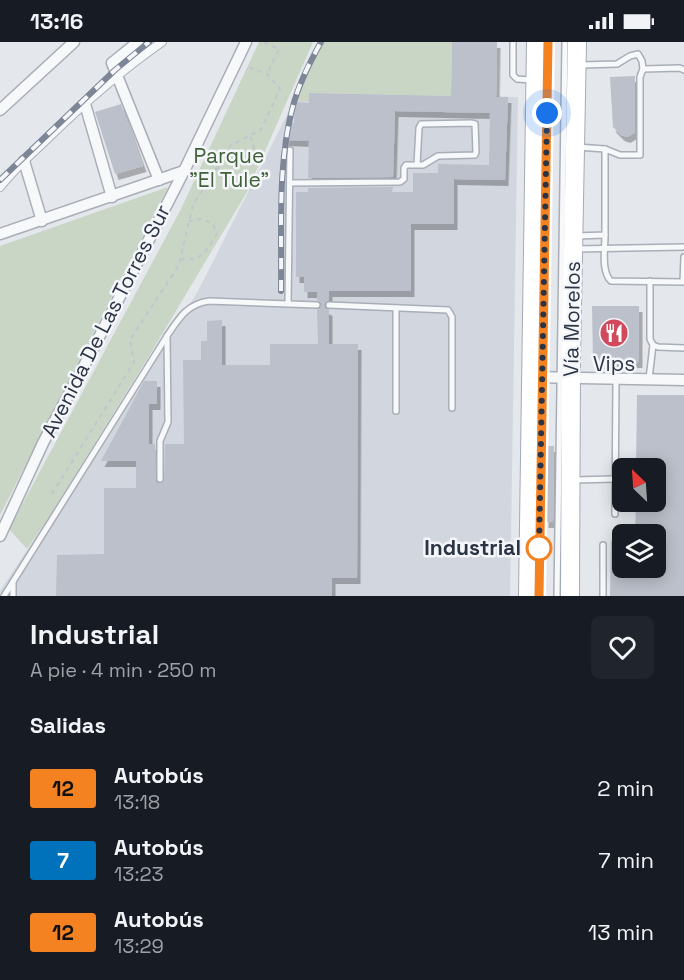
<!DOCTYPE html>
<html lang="es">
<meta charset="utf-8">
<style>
:root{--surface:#171b24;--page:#20242c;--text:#f1f3f6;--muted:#9ea1a6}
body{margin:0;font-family:"Space Grotesk",sans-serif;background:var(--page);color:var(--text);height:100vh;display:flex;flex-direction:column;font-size:22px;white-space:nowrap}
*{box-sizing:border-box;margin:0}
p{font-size:20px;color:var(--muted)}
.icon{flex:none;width:33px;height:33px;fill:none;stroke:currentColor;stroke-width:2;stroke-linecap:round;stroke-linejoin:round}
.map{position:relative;height:554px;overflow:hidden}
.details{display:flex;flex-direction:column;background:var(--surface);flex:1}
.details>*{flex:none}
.badge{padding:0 12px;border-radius:4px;font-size:21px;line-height:39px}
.needle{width:39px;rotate:335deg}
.fabs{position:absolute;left:612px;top:416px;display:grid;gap:12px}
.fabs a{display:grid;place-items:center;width:54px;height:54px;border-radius:9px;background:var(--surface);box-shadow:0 3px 15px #0003;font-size:30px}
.you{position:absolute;width:30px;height:30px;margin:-15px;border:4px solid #fff;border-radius:50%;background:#1a73e8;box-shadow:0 0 0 9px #1a73e833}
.map>.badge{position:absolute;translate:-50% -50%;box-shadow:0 0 0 3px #fff}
h2{padding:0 30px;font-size:22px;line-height:54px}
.round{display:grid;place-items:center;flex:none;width:63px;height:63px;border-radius:9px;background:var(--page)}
.headline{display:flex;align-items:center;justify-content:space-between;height:102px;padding:0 30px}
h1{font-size:28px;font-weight:700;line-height:45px}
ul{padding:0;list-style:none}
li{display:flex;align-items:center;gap:18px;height:72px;padding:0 30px}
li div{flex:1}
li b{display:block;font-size:22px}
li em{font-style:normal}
li .badge{min-width:66px;font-weight:700;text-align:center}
.status{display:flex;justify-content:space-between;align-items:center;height:42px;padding:0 30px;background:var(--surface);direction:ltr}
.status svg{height:16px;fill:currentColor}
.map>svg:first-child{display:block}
.built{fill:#d2d6de}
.green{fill:#c9d6c5}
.building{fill:#bbc0ca;filter:url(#shadow)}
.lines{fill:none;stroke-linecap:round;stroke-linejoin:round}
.service-casing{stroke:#a9aeb7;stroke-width:8}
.pedestrian-casing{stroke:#a9aeb7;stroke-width:10}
.minor-casing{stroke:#a9aeb7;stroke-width:13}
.primary-casing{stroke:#a3abb8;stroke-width:20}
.path{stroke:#c2c5cb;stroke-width:2;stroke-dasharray:4.5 4.5;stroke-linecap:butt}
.service{stroke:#f7f8fa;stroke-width:5}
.pedestrian{stroke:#f7f8fa;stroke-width:8}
.minor{stroke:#f7f8fa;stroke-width:10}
.primary{stroke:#fff;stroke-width:18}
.rail-casing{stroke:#7d8696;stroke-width:6}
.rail{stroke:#f4f6f9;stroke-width:4;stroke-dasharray:11;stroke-linecap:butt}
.line-casing{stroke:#fff;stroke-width:14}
.line{stroke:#f58220;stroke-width:9}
.walk{stroke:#2b3445;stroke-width:6;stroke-dasharray:0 10.8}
.stop-dot{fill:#fff;stroke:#f58220;stroke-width:3}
.labels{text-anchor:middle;stroke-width:5;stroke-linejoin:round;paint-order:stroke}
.park-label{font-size:21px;fill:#3f6138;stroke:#f4f6f9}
.street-label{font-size:21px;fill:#2b3445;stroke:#f4f6f9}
.poi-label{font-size:21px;fill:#2b3445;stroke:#f4f6f9}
.stop-label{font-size:21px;font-weight:bold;fill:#2b3445;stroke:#f4f6f9;text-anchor:end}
</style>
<div class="status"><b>13:16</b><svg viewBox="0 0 49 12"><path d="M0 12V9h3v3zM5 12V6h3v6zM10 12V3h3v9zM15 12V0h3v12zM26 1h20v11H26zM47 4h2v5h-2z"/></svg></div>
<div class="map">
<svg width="684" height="554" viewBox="0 0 684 554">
<defs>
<filter id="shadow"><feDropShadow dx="3.5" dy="6" stdDeviation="0" flood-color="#0004"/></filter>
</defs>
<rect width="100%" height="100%" fill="#e4e7ec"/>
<path class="built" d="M309 51 518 55 510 554H0V549L197 251 294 59H309Z"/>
<g class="green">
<path d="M259 0H313L247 150 149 314 47 478 27 507 9 487 181 167Z"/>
<path d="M318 0H452L451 54 310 51 309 59H294Z"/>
<path d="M168 145 0 473V204Z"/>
</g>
<g class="building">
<path d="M452 0H497L496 55H508L505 138 454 137V182H411V249H329V258L324 262 325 266 329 268V302H358L357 536H332V554H56L57 513 104 512V446H136V419H101L144 339H157V362H149V402H155L156 439 159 442 164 439 165 402H184L183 318H201V299H207V279L222 278V323H270V302H318L317 268 321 265 322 261 317 258V250H304V235H296V150H308V146L393 145 392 150H413V131H438V122L489 123 490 71 395 69 393 135 308 136 309 99 285 98 286 80 294 81 295 60 309 61V51L451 54Z"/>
<path d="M635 34V90L627 95 621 93 613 85 610 35Z"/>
<path d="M121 62 143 124 115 132 95 70Z"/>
<path d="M592 264H639V320L593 321Z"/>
<path d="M637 353H684V554H610L611 499 622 497V525H656V492H635L636 459H656V426H636Z"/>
<path d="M546 404H554L553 480H545Z"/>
</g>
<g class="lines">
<g class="service-casing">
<g id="service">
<path d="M513 0V33L517 37 531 38"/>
<path d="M581 23 617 22 630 14 638 12 642 19 643 27"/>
<path d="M577 105 605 107"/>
<path d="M290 141 400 140 404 137V126L406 123H423L438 114 475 113 476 110 475 82 471 81 421 82 419 86 417 123"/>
<path d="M605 193C605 206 601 230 611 239L683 240 684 215"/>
<path d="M576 194 605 193V107L620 113H640V35L643 27 680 26 684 28"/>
<path d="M575 207 684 205"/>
<path d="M288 262 290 108"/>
<path d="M329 263 448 268 452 275V366"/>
<path d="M653 303 658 305 684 306"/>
<path d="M649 337 653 303 650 297V239"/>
<path d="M396 369V266"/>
<path d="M160 437V399L168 380 167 294"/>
<path d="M574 438 614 437"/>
<path d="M615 472 616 337"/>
<path d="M603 503V554"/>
<path d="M4 554 167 294C179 276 187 262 209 259L317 263"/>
<path d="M13 554V541"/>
<path d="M539 554 548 0"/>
<path d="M557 554 565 0"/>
</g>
</g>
<g class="pedestrian-casing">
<path id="pedestrian" d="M0 145C13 128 30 113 45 99 82 63 120 29 162 0"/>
</g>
<g class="minor-casing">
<g id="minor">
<path d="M138 0 112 21 159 138"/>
<path d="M85 62 112 155"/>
<path d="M0 68 74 0"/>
<path d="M24 119 42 179"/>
<path d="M0 192 184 129"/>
<path d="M531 335 684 338"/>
<path d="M0 494 43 401 95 303 184 129 246 0"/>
</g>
</g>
<g class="primary-casing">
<g id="primary">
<path d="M528 554 536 0"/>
<path d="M570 554 571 318 577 0"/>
</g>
</g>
<g class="path">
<path d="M264 0 279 7 267 32"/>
<path d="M218 124 220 134 225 141 236 143C251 133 260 111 250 95"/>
<path d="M180 217C203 219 205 210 217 192L213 182 202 177 189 179"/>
<path d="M52 452 134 320 130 298 179 223 193 163 231 103 261 88 280 47 267 32 245 24"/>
</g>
<use href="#service" class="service"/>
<use href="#pedestrian" class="pedestrian"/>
<use href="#minor" class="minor"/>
<use href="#primary" class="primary"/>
<g class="rail-casing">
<g id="rail">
<path d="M0 138 115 28 149 0"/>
<path d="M281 249C282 188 277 123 293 64 299 41 310 20 321 0"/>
</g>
</g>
<use href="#rail" class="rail"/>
</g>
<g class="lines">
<g class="line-casing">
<path id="line" d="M539 554 548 0"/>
</g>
<use href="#line" class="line"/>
<path class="walk" d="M539 506V508L547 71"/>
</g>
<defs>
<g id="restaurant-disc" transform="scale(1.5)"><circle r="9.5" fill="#d1495b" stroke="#f4f6f9"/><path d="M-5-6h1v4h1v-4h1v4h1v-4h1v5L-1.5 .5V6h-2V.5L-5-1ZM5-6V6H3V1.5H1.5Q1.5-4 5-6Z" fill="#fff"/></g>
</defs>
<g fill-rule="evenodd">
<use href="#restaurant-disc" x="614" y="291"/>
</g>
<circle class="stop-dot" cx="539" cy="506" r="12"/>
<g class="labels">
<g class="park-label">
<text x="229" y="121">Parque<tspan x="229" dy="24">"El Tule"</tspan></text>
</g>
<g class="street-label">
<text transform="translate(572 277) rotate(-89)" y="7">Vía Morelos</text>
<text transform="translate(106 279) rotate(-63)" y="7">Avenida De Las Torres Sur</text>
</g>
<g class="poi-label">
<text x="614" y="329">Vips</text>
</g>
<g class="stop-label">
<text x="521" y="513">Industrial</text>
</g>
</g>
</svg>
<div class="fabs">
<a><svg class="needle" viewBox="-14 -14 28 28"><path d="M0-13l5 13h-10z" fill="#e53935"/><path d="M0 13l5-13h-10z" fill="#9ea1a6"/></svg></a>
<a><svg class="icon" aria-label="layers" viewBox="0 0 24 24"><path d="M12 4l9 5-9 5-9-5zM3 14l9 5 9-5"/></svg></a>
</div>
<div class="you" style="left:547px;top:71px"></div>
</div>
<section class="details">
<div class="headline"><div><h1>Industrial</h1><p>A pie · 4 min · 250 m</p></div><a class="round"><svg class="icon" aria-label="heart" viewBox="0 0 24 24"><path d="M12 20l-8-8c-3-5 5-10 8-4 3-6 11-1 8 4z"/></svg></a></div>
<h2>Salidas</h2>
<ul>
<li><span class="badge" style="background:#f58220;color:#111">12</span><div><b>Autobús</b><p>13:18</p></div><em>2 min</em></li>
<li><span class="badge" style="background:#0072bc;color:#fff">7</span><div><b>Autobús</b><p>13:23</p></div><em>7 min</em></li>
<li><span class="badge" style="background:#f58220;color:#111">12</span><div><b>Autobús</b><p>13:29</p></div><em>13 min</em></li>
</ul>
</section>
